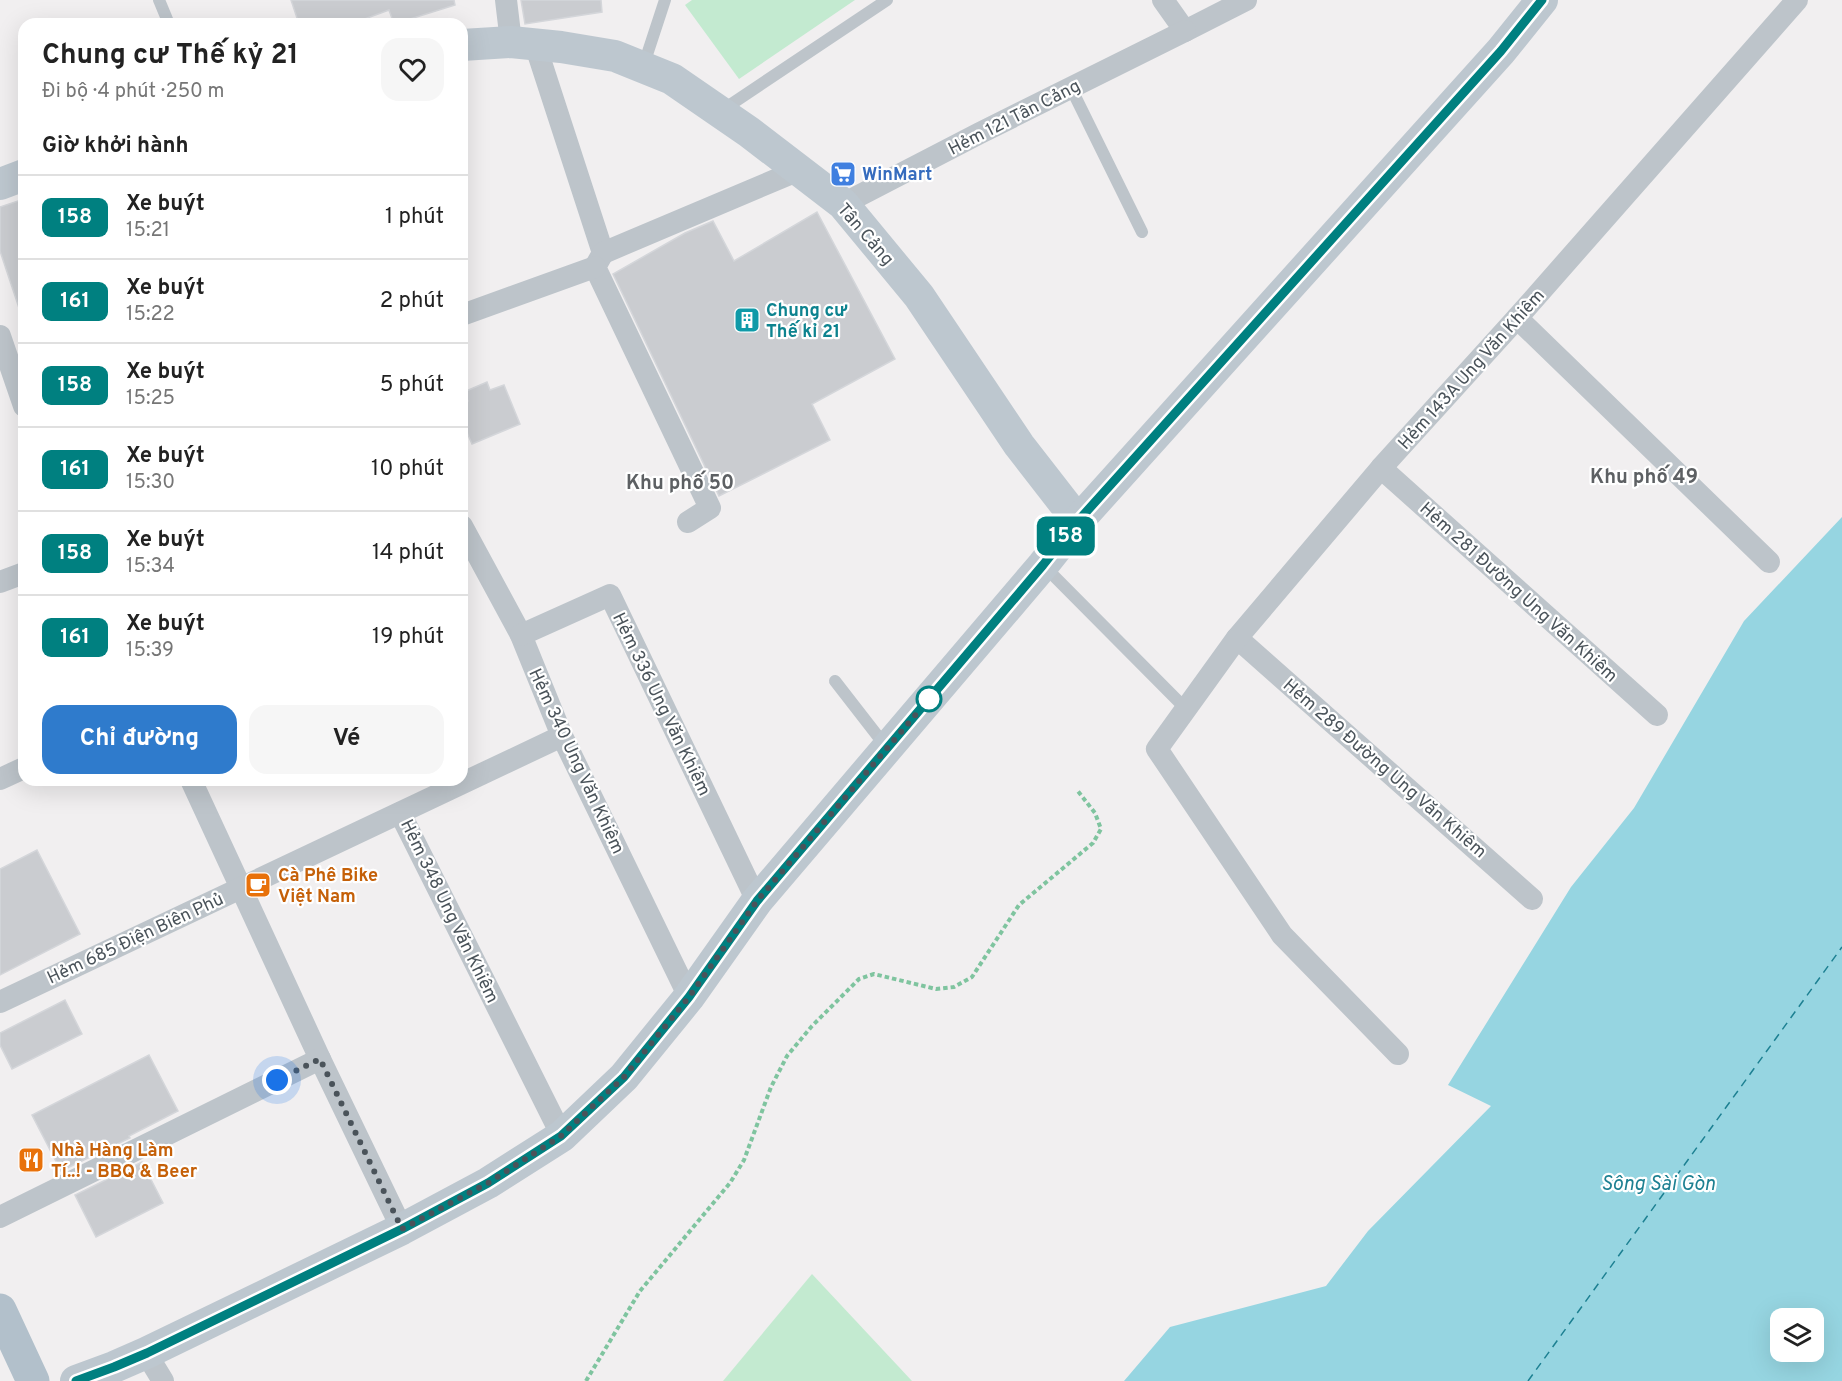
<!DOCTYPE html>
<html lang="vi">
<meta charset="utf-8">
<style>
:root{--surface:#fff;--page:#f6f6f6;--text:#222;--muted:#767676;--line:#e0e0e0;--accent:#2f7bcc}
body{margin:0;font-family:Overpass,sans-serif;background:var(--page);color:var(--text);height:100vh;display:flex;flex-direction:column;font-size:22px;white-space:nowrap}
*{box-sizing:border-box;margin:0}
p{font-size:20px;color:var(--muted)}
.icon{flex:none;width:33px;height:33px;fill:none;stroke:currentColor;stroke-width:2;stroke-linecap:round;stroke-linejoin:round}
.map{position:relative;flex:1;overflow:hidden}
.panel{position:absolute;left:18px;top:18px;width:450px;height:768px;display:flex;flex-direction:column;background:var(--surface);border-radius:18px;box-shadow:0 6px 24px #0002}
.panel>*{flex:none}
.badge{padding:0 12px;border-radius:9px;font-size:21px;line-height:39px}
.tools{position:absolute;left:1770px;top:1308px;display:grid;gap:12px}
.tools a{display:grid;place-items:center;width:54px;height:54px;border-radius:12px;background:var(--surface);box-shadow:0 6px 24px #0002;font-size:30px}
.you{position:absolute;width:30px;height:30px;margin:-15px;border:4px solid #fff;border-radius:50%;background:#1a73e8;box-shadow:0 0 0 9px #1a73e833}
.map>.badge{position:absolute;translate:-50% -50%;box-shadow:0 0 0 3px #fff}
h2{padding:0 24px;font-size:22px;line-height:54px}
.round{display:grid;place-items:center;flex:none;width:63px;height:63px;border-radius:18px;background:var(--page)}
.overview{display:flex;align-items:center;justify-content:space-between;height:102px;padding:0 24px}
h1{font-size:28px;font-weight:700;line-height:45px}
.action{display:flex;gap:12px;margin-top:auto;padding:12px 24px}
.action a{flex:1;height:69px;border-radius:18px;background:var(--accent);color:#fff;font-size:24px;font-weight:700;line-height:69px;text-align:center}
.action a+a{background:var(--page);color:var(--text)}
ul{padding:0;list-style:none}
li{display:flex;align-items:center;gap:18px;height:84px;padding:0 24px;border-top:2px solid var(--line)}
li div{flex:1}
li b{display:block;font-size:22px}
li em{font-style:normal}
li .badge{min-width:66px;font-weight:700;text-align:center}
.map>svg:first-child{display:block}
.green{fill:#c3ead0}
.water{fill:#96d5e1;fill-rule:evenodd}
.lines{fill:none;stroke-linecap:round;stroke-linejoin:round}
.ferry{stroke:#1d8092;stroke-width:1.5;stroke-dasharray:8 6;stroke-linecap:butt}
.building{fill:#caccd0;stroke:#d4d6da;stroke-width:1.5}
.path{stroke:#7fc49f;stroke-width:4;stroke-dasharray:4.5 3;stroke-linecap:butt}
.lane{stroke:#bdc4ca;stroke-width:12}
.street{stroke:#bdc4ca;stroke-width:22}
.secondary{stroke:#bdc7cf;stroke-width:32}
.primary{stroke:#b2c0cb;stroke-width:33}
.line-casing{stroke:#fff;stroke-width:14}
.line{stroke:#008080;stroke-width:9}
.walk{stroke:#4a535a;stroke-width:6;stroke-dasharray:0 10.8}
.stop-dot{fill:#fff;stroke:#008080;stroke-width:3}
.labels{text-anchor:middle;stroke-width:4.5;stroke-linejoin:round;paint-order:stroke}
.street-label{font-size:18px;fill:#4a535a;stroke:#fff}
.shop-label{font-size:18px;font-weight:bold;fill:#366cbe;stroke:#fff;text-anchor:start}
.culture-label{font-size:18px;font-weight:bold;fill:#0d838f;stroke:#fff;text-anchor:start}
.food-label{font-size:18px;font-weight:bold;fill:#c56008;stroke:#fff;text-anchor:start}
.neighbourhood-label{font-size:20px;font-weight:bold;fill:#5d6063;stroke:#fff}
.water-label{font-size:20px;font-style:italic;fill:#1d8092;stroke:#fff}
</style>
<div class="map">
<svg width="1842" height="1381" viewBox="0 0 1842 1381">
<rect width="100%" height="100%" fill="#f1eff0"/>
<g class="green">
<path d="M692 0H855L739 79 685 5Z"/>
<path d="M812 1274 912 1381H723Z"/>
</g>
<path class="water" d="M1842 517V1381H1124L1170 1327 1326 1286 1368 1231 1491 1106 1448 1085 1571 887 1634 808 1744 621ZM1780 1318H1814V1352H1780Z"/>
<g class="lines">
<path class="ferry" d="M1528 1381 1842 947"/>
</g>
<g class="building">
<path d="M291 0H454L455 5 394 24 389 10 351 24H299Z"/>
<path d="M521 0H601L602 12 525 24Z"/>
<path d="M24 199V311H20L0 251V207Z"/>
<path d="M817 212 895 359 812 404 830 440 719 496 613 274 685 233 713 221 734 261Z"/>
<path d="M487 382 490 390 504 385 520 424 472 444 462 421V404L468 401 464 392Z"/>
<path d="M37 850 80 934 0 975V869Z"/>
<path d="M65 1000 82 1034 12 1069 0 1045V1033Z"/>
<path d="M149 1055 178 1111 129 1136 130 1138 61 1171 32 1115Z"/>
<path d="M142 1162 163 1203 96 1237 75 1195Z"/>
</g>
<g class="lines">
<path class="path" d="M586 1381 640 1291 730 1183 744 1160 771 1087 787 1056 812 1026 859 979 874 974 936 989 954 987 972 977 1019 905 1093 843 1101 829 1095 813 1077 790"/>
<g class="lane">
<path d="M159 0 169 24"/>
<path d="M643 67 665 0"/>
<path d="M1071 88 1142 232"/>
<path d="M721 111 887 0"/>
<path d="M1043 565 1186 709"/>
<path d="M835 681 887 748"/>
</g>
<g class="street">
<path d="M506 0 511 42"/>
<path d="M1163 0 1185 31 1246 0"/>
<path d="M535 44 603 253 595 267 710 508 688 522"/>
<path d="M843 204 980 133 1185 31"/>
<path d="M603 253 799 170"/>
<path d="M462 315 595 267"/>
<path d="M1517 318 1769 562"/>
<path d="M0 336 24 406"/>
<path d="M1381 468 1657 715"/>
<path d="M462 526 521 635 562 736 689 997"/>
<path d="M0 582 24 573"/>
<path d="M521 635 610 595 757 901"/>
<path d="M1237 638 1532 899"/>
<path d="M0 779 24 768"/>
<path d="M191 780 320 1059 402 1229"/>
<path d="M400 813 562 1136"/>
<path d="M0 1002 562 736"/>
<path d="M1398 1054 1282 935 1157 749 1237 638 1381 468 1517 318 1797 0"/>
<path d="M0 1217 320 1059"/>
<path d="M146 1353 163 1381"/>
</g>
<g class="secondary">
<path d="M462 45 511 42 561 47 615 56 672 79 749 132 843 204 919 296 1019 445 1078 521"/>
<path d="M0 184 24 175"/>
<path d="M76 1381 114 1367 146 1353 402 1229 488 1183 562 1136 624 1077 689 997 757 901 1043 565 1078 521 1501 51 1542 0"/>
</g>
<path class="primary" d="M0 1310 33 1381"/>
</g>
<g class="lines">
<g class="line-casing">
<path id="line" d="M76 1381 114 1367 147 1353 402 1229 488 1183 561 1136 624 1077 689 997 757 901 1043 565 1078 521 1501 51 1542 0"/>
</g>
<use href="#line" class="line"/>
<path class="walk" d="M277 1080 320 1059 402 1229 488 1183 561 1136 624 1077 689 997 757 901 929 699"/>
</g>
<defs>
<g id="supermarket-square" transform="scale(1.35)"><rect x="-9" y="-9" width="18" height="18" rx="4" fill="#3f7fe0" stroke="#fff"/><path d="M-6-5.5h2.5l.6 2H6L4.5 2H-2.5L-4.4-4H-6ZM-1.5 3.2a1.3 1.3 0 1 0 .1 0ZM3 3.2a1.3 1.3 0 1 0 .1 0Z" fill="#fff"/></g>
<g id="building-square" transform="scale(1.35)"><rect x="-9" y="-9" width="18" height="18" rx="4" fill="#0f9aa8" stroke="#fff"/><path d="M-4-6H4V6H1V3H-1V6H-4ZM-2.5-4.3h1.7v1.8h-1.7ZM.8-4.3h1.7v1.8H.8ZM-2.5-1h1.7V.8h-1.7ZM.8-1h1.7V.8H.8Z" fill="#fff"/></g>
<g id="cafe-square" transform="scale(1.35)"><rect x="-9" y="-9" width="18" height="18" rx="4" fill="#e8710a" stroke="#fff"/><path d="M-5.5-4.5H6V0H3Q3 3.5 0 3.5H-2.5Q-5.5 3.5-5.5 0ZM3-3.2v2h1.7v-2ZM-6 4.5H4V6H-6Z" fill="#fff"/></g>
<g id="restaurant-square" transform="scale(1.35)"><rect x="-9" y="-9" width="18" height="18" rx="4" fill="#e8710a" stroke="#fff"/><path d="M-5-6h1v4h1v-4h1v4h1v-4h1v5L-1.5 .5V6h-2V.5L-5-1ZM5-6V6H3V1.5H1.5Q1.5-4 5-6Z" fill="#fff"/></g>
</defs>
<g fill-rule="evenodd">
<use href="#supermarket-square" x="843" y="174"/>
<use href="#building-square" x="747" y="320"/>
<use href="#cafe-square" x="258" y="885"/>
<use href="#restaurant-square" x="31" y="1160"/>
</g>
<circle class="stop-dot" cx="929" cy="699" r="12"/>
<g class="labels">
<g class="street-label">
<text transform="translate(1014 117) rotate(-27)" y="6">Hẻm 121 Tân Cảng</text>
<text transform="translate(866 234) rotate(49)" y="6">Tân Cảng</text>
<text transform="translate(1471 369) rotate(-48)" y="6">Hẻm 143A Ung Văn Khiêm</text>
<text transform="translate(1519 592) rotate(42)" y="6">Hẻm 281 Đường Ung Văn Khiêm</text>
<text transform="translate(662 704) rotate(64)" y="6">Hẻm 336 Ung Văn Khiêm</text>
<text transform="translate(577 761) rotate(65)" y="6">Hẻm 340 Ung Văn Khiêm</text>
<text transform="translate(1385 768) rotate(41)" y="6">Hẻm 289 Đường Ung Văn Khiêm</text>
<text transform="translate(450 911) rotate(64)" y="6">Hẻm 348 Ung Văn Khiêm</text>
<text transform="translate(135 938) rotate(-25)" y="6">Hẻm 685 Điện Biên Phủ</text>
</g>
<g class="shop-label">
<text x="862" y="180">WinMart</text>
</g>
<g class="culture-label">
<text x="766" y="316">Chung cư<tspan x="766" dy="21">Thế kỉ 21</tspan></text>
</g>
<g class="food-label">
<text x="278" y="881">Cà Phê Bike<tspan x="278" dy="21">Việt Nam</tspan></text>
<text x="51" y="1156">Nhà Hàng Làm<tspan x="51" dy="21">Tí..! - BBQ &amp; Beer</tspan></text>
</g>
<g class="neighbourhood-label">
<text x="1644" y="483">Khu phố 49</text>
<text x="680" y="489">Khu phố 50</text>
</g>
<g class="water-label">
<text x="1658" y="1190">Sông Sài Gòn</text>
</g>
</g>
</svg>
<div class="tools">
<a><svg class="icon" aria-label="layers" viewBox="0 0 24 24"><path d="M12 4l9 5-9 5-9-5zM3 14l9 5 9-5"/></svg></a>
</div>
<div class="you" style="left:277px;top:1080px"></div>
<b class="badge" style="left:1066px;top:536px;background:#008080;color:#fff">158</b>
<section class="panel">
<div class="overview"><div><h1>Chung cư Thế kỷ 21</h1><p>Đi bộ · 4 phút · 250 m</p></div><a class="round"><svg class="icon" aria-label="heart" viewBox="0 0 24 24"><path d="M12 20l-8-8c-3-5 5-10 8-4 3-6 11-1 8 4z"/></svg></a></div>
<h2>Giờ khởi hành</h2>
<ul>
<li><span class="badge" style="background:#008080;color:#fff">158</span><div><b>Xe buýt</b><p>15:21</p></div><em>1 phút</em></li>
<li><span class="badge" style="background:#008080;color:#fff">161</span><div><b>Xe buýt</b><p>15:22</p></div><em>2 phút</em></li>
<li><span class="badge" style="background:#008080;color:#fff">158</span><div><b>Xe buýt</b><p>15:25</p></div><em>5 phút</em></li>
<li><span class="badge" style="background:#008080;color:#fff">161</span><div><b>Xe buýt</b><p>15:30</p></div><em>10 phút</em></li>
<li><span class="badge" style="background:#008080;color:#fff">158</span><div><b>Xe buýt</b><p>15:34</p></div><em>14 phút</em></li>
<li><span class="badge" style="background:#008080;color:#fff">161</span><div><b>Xe buýt</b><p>15:39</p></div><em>19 phút</em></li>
</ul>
<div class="action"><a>Chỉ đường</a><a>Vé</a></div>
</section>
</div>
